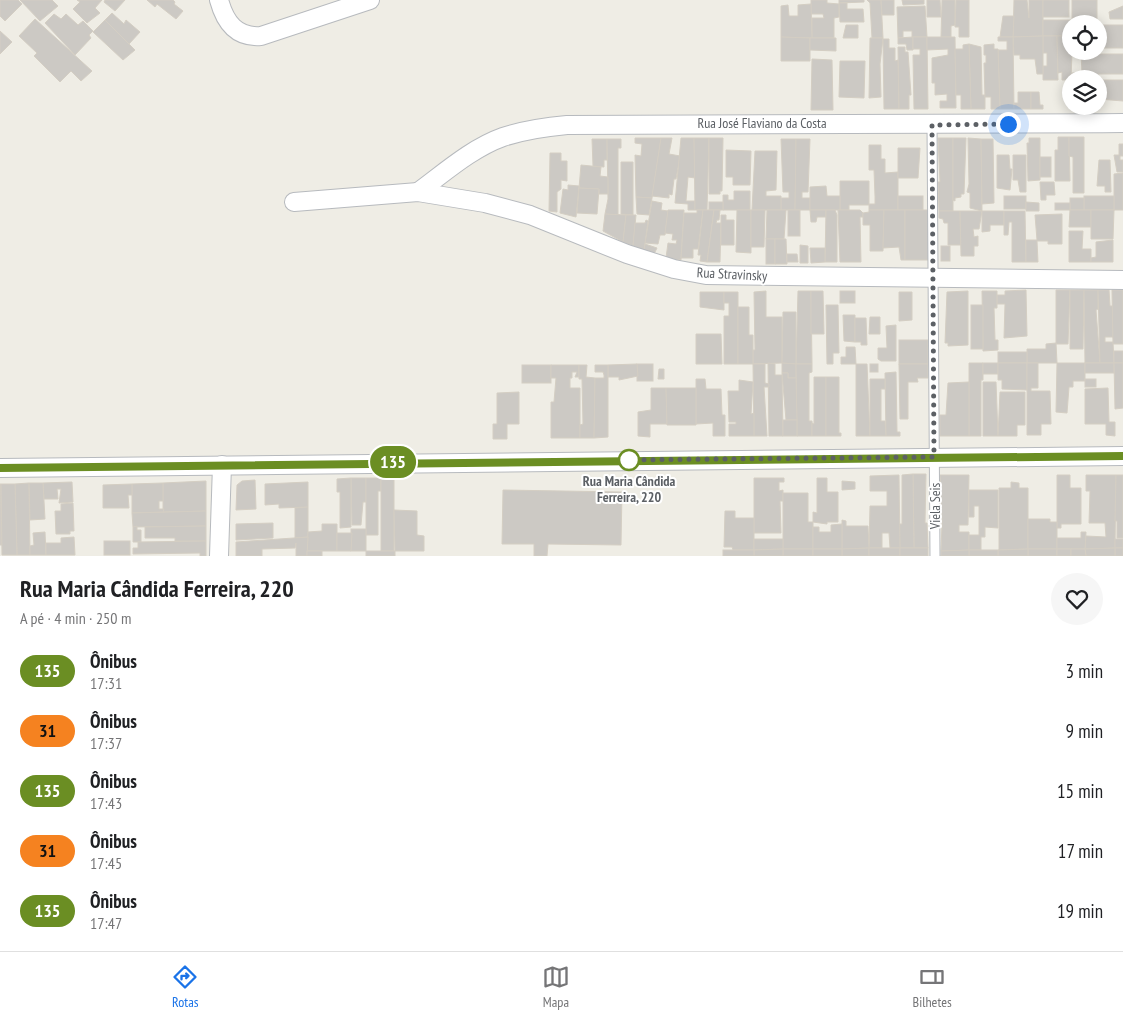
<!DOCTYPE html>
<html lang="pt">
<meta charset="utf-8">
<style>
:root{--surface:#fff;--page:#f6f6f6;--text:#202124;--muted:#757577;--line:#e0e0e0;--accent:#1a73e8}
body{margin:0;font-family:"PT Sans Narrow",sans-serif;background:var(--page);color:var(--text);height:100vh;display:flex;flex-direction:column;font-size:19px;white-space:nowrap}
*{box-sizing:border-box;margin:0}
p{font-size:16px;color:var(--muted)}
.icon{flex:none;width:28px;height:28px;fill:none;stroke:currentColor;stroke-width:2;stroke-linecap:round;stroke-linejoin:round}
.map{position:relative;height:556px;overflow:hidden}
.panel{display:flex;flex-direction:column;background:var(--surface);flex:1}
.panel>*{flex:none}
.badge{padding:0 10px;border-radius:16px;font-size:18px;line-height:32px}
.tools{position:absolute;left:1062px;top:15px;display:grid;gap:10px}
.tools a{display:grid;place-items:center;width:45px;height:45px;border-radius:50%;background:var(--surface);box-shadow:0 2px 12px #0003;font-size:25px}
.you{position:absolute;width:25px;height:25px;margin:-12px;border:4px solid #fff;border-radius:50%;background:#1a73e8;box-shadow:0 0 0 8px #1a73e833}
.map>.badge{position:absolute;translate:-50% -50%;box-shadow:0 0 0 2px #fff}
.round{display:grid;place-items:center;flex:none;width:52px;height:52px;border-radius:26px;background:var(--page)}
.headline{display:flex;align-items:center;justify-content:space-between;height:85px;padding:0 20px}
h1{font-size:24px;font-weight:800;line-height:38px}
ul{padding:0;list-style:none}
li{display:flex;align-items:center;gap:15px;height:60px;padding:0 20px}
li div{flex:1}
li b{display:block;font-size:19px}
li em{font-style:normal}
li .badge{min-width:55px;font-weight:700;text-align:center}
.menu{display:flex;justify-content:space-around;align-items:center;height:70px;border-top:1px solid var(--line);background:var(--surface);font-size:14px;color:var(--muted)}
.menu a{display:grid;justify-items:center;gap:2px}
.menu .current{color:var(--accent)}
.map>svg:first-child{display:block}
.building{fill:#ccc9c4;stroke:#d4cec3}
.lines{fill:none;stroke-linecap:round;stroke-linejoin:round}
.lane-casing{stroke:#b7babe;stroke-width:11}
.street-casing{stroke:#b7babe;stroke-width:20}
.lane{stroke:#fff;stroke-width:9}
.street{stroke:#fff;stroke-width:18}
.line-casing{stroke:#fff;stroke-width:11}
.line{stroke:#6b8e23;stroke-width:8}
.walk{stroke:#5c6065;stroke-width:5;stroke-dasharray:0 9}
.stop-dot{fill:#fff;stroke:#6b8e23;stroke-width:2.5}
.labels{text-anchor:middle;stroke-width:4;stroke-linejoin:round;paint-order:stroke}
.street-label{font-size:14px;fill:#5c6065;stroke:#fff}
.stop-label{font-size:14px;font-weight:bold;fill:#5c6065;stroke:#fff}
</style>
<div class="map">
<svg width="1123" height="556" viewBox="0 0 1123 556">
<rect width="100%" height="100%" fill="#efede5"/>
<g class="building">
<path d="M0 0H18L22 4 5 21 0 16Z"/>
<path d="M20 0H52L58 6 40 21Z"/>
<path d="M77 0H102L95 8 100 13 87 23 73 9 80 2Z"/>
<path d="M105 0H125L115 11 104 2Z"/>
<path d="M147 0H173L175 2 174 4 183 11 176 19 157 4 155 7Z"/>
<path d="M811 0H827V3L839 4V17L834 18V38H812V18H824L823 14H811Z"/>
<path d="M839 0H864V2L839 3Z"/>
<path d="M867 0H881L883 38H872L870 3Z"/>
<path d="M881 0H894V15H882Z"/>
<path d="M902 0H924V4L903 5Z"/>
<path d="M927 0H940L941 17H927Z"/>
<path d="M942 0H955V25L951 26V37H941Z"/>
<path d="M956 0H969V37H959V27H955Z"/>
<path d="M1014 0H1027L1029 18V0H1043V36L1013 37Z"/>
<rect x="1043" y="0" width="26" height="17"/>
<path d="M1072 0H1097V19L1072 18Z"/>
<path d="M839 3H847V9H863L864 22H840Z"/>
<path d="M811 4 812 38 781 37V6L788 5 789 16H798V5Z"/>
<path d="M925 6 927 37H912V31H903V37L898 38 897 7Z"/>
<path d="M1123 6V19H1110L1109 12Z"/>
<path d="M112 13 124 24 126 20 140 32 129 44 105 20Z"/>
<path d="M54 14 61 19 66 14 78 25 83 21 93 31 89 35 91 38 75 55 45 23Z"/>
<path d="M1003 16H1014L1013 37H1000Z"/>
<path d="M1072 18 1092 19V24H1072Z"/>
<path d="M35 19 92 71 81 81 71 71 60 82 34 56 37 53 19 36Z"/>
<path d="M105 20 135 50 123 60 93 32Z"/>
<path d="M1043 20H1072L1071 36H1043Z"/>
<path d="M846 25H858V38H843Z"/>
<rect x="1099" y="25" width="24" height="23"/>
<path d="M0 31 12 42 0 54Z"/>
<path d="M1043 36H1057L1058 80H1043V66H1047V53H1043Z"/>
<path d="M1043 36V74H1037L1035 59H1020V55H1014L1013 37Z"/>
<path d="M1057 36H1071V44L1068 45V52H1072L1071 80H1062V72L1058 73Z"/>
<path d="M781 37 810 38V61H781Z"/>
<path d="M913 37V50H907L906 44H898V38Z"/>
<path d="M913 37H927L928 109H914L913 55H920V49H913Z"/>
<path d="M927 37H955L956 108H940V101H947V94L935 95V83H932V58L948 55V49L927 50Z"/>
<path d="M998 37H1013L1014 109H1000L998 50H1007V41H998Z"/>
<path d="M810 38H836V51L810 50Z"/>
<path d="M870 38H883L880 64 881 97 869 98Z"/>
<path d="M883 39H889V48H895V61L898 60 899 109H884Z"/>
<path d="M969 44 981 47 982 95H985V109H971Z"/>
<path d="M969 44 971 109H961V95H956L955 49H963V45Z"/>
<path d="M994 44V49H998L1000 109H991V97H985L984 63H986V55H984V45Z"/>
<path d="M898 47H905V52H908L911 95H909V109H899Z"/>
<path d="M1081 54H1123V74H1098V79H1072V73H1082Z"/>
<path d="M812 59 832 60 833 110H811Z"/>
<path d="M840 61H865L864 98 839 97Z"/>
<path d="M1102 80H1123V101L1099 99V81Z"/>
<path d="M1018 92H1031V109H1014V103H1018Z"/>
<path d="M1031 92H1039L1040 105H1043V109H1031Z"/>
<path d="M1058 137H1069L1070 181H1055V150H1058Z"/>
<path d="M1069 137H1084V193H1073V157L1069 156Z"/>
<path d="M635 138H661L652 198 636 197 635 155 641 156 642 144 635 143Z"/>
<path d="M661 138H672L669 154 680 156 676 179H674L672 195 669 194V198L652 196Z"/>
<path d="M681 138H694L695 178 688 177 686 201H695V210H688V204L675 203Z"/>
<path d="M694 138H709L707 210H695Z"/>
<path d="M709 138H723L722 191H720V194H709Z"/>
<path d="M938 138H953V211H939L938 182H940Z"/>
<path d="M953 138H966L964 194H961V197L955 198V201L953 200Z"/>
<path d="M968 138 981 139 982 211 970 208V193L967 192 969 184Z"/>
<path d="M1029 138H1040V180L1028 181 1027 143H1029Z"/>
<path d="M592 139H607V160H604V167L593 166Z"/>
<path d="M607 139H621V148H618V215L605 214 608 199Z"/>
<path d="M781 139H796L795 210H781V198H789V192H783Z"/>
<path d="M796 139H810L808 192H802V198H810V210H795Z"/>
<path d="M981 139H993L994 203 982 204Z"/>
<path d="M1119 144H1123V156H1120V160H1123V172H1117L1114 155H1119Z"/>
<path d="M869 145H881V159H885V173L898 172V210H869V204H875V196L874 170H869Z"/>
<path d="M898 148H920L918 178H898Z"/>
<path d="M726 150 751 151 750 185H733V177H726Z"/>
<path d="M755 151H777L776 190 766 191V196H781V210H752Z"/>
<path d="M550 153H561V161H567V181L561 180V189L557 192V212L549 211Z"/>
<path d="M997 155H1009L1010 169H1012L1010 190 997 188Z"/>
<path d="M1013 155H1026V192H1020L1018 180H1013Z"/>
<rect x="1040" y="157" width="11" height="20"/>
<path d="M1099 160H1110L1111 192H1105V186H1097Z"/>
<path d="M621 162H633V215L621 214Z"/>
<path d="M581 165 601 167 600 176 608 177V194H599V189L579 188Z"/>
<path d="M1123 173V210H1114V174Z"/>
<path d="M840 181H869V205H849V210H840Z"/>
<path d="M1040 182H1054L1055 195H1046V200H1041Z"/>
<path d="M568 185 579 186 576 217 560 213 563 189 568 190Z"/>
<path d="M826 186 827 196H840V210H810V187Z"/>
<path d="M579 188 599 189 597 214 577 213Z"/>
<path d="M734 191H750V210H723V195H728V200H734Z"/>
<rect x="898" y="196" width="25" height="14"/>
<rect x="1004" y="196" width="22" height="13"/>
<rect x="1084" y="196" width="30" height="14"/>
<path d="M636 197 652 198 649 215 637 214Z"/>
<rect x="1070" y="198" width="14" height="12"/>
<path d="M652 201 662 203 661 210 668 211 665 235H660L658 244 645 243Z"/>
<rect x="709" y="202" width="14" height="8"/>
<path d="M1026 202 1039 203V211H1026Z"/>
<rect x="1055" y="203" width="15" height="7"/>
<path d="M668 210H684L681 260 666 258 668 243 676 244 677 240H672L673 234 665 233Z"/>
<path d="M697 210H703L698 249H693V258H681L684 213H697Z"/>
<path d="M703 210H714L707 262 700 261 701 255H698Z"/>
<path d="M714 210H720L719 220H717L716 223H721L720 262H707Z"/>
<path d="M737 210H751V253L736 252Z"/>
<path d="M751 210H765L764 247H751Z"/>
<path d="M767 210H786L784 239H766Z"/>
<rect x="788" y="210" width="12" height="26"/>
<path d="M810 210H826V217H817L816 222H811Z"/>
<path d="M826 210H835L837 215V262H825Z"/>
<path d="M838 210H860L863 213V217H860L861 262H840Z"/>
<path d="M869 210H884L883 251H870V225H863V213L869 212Z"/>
<path d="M884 210H905V260H901L899 247 883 248Z"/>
<path d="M905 210H928L929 260H905Z"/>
<path d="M1070 210H1091V227H1069Z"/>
<path d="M1091 210H1114L1113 239H1091Z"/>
<path d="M939 211H960L961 245H948V223H944L943 219 939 218Z"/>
<path d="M960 211H982L979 229H973L974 237 978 236V246H974V256H961Z"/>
<path d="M982 211H1004V225H990V231L982 232Z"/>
<path d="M1004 211H1025L1026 262H1012V222H1009L1008 235H1004Z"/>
<path d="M605 214 626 215 623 242 603 231Z"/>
<path d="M1062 214V244H1048V241H1037L1038 262H1026V240H1037L1035 215Z"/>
<path d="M626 215H636L633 246 623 242Z"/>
<path d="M721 215H726V220H734V245H721Z"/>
<path d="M646 220 648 221 644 250 633 246 635 223H645Z"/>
<path d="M1069 231H1083L1082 249H1091V262H1069Z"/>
<rect x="766" y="239" width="9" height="25"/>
<path d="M775 239H786L787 264H775Z"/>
<path d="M1113 240V262H1091V258L1096 257V242Z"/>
<path d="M645 244 657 248 654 254 644 250Z"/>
<path d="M800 245 808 246V263H800Z"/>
<rect x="941" y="246" width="9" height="15"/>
<path d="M810 248H825V262L811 263Z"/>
<path d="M787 254H797L798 262H787Z"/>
<path d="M1026 290 1027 336 1004 338 1005 304H997V295H1005V291Z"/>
<path d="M1056 290H1070L1068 344H1056Z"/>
<path d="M1070 290H1084L1083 349H1070Z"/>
<path d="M1084 290H1098V309L1096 310 1100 363H1085Z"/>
<path d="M1098 290H1109L1110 306H1113V337H1105V342H1113L1114 363H1100Z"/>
<path d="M1112 290H1123V344H1113Z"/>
<path d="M766 291V317H782V363L753 364V350H755L754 292Z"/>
<path d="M798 291H811L812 364H796Z"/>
<path d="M811 291H823L824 334H811Z"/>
<rect x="840" y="291" width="15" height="12"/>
<path d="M968 291V345L948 346V343H945L947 292Z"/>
<path d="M982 291H997V308H994L995 340H998V350L983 351Z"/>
<path d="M700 292H724V310L700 307Z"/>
<path d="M724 292H738V364H724V316H729V303H724Z"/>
<path d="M899 292H912V320L899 321Z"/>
<path d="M826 305H838L839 353H833V364H827Z"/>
<rect x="971" y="305" width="12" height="44"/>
<path d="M738 307H749V335H753V364H738Z"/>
<path d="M783 312H796V364L782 363Z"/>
<path d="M843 315H855V342L844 341Z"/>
<path d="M870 317H880V334H869Z"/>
<path d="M855 318H866L867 345H861V342H855Z"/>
<path d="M896 325V361H881L878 359V348H887L886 326Z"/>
<path d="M696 334H721L722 364H696Z"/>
<rect x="899" y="340" width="29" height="24"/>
<path d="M1056 343 1057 363H1027V349H1046V344Z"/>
<path d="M846 347H855L856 364H841V357H846Z"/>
<rect x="1114" y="351" width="9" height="12"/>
<rect x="998" y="352" width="29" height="11"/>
<path d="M768 363 775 364V375H782L783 436H769Z"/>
<path d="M782 363 796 364V378H788V373H782Z"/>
<path d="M969 363H983V380H981V436H969Z"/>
<rect x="983" y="363" width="15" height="11"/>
<path d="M998 363H1027V390L1002 389V380H998Z"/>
<path d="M1027 363H1038V388H1031V391H1050L1051 424H1041V435H1027Z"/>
<path d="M1057 363H1085V381H1073V387H1069L1067 413 1056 412Z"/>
<rect x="1085" y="363" width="29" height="10"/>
<path d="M1114 363H1123V408L1115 409Z"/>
<rect x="637" y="364" width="16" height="17"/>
<path d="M637 364 638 376 619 380V377H608V365Z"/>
<path d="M753 364H765V383L769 384V387H764L767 436H754Z"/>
<path d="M796 364H812V372L809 373V421H812V436H797Z"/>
<path d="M856 364H867L870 436H856Z"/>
<rect x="870" y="364" width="8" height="8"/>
<path d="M899 364H928V378H917L918 382H908V419H900Z"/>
<rect x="522" y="365" width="29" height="18"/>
<path d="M551 365H579V377H575L577 372H572V378H570V388H580V438H551V402H554L556 378H551Z"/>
<path d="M579 365H587L586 377 595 378 594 438H580V425L583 424 582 379H579Z"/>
<path d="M595 365H608V437L594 438 595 378H604V375L603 372H595Z"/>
<path d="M659 369H664V379H658Z"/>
<path d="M896 372 897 432H900V436H886L885 373Z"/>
<path d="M782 373H788V378H796L797 420H786Z"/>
<path d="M814 377H826V436H812V423L814 424Z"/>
<path d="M826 377H839V433H841V436H826Z"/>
<path d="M696 379H705L706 389H721L722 415H725V436H713V423L696 424Z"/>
<path d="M870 379H885V389H881V421H885L886 436H870Z"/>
<rect x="1085" y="379" width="11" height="8"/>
<path d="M739 380 753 382 751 414 754 413V436H729V424H736V422H729L728 391H739Z"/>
<path d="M969 382V436H940V415H946L948 383Z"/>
<path d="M983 382H996L998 436H983Z"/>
<path d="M651 388H666L667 424H650V437L638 436V412L651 410Z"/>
<path d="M666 388H696V425H667Z"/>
<path d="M1108 388 1109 422H1115V436L1106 435V424H1085V389Z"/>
<path d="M519 392V424H507V439H493V424H497V393Z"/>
<path d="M1000 392H1025V425H1017V436H998Z"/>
<rect x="783" y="420" width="14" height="16"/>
<path d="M913 474H926L925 523H927L928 548H914Z"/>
<path d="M913 474 914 548H900L899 524H902V475Z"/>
<path d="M899 475 900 548H890L889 533H882V548H869L870 506H887V491H870V476Z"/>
<path d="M940 475H969L968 525H959V532H969V550L941 551 942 524Z"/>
<path d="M1057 475H1070V488H1081V524H1061V528H1057Z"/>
<path d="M1086 475H1116L1115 548 1085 549 1086 536 1106 537 1105 523H1089L1090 491H1086Z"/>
<path d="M1116 475H1123V538H1117V521H1115Z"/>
<path d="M351 478H366V502H363L361 525H352Z"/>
<path d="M351 478V527L340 528V492H337V479Z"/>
<path d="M366 478H381V491H378V535H366Z"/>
<path d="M381 478 394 479V551H381Z"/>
<path d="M754 478H784V482H779V491L783 490V501H780L781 533H754Z"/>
<path d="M817 478H827V492H838V522H827V524L813 522V512L817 513Z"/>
<path d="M255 480 256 509 236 510 237 485 242 481Z"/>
<path d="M206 481V511L163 512V483Z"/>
<path d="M842 481 855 482V489L842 490Z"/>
<path d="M72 482 73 502 59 503 61 489H57L58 499H44L43 483Z"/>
<path d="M308 482V507L279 508V504L265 505V484Z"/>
<path d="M1011 482 1019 483V488H1028V549L999 550V488H1011Z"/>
<path d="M29 483 30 555H17L15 484Z"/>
<path d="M29 483H43L45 519 30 520Z"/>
<path d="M163 483V501H159V509H164L163 512 132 513V484Z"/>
<path d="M0 484H1L2 545H0Z"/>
<path d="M1 484H15L17 555H2Z"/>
<path d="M132 484V495H128L129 508H103V485Z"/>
<path d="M503 490 622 492 621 545 548 544 547 556H534V544H502Z"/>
<path d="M969 490H998V528L985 527V537H981V550H969V535H979V506H974V517H969Z"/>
<path d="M783 493H808V522H813V549H783Z"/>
<path d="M73 503 74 531H70V534H56L55 511H61V504Z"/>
<path d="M308 507V537L295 538V508Z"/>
<path d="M394 510 417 511V535L424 536V551H395Z"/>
<path d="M206 511V526L133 527 132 513Z"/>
<path d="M725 511H735V518H754V550H733L732 547H724Z"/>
<path d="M1028 519H1050V522H1057V549H1028Z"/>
<path d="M842 520 846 521V526H868L869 548 842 549Z"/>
<path d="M273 523V538L236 540V524Z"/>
<path d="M322 524H337V551H307L308 532 322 531Z"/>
<path d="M842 524V549H813V527H819V532H831V525Z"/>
<path d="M137 526V530H141V542H133V527Z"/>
<path d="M206 526V541H175V538H145V527Z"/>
<rect x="351" y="529" width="15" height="22"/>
<path d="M45 532 46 555H30V546L34 545 33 533Z"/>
<path d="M1081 532H1086L1085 549H1057V538H1081Z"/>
<path d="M337 533H352L351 551H337Z"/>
<path d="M74 537 75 555H46V543H61V538Z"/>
<path d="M308 537 307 556H296V543L295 548 262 549V556H236V542Z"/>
<path d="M754 539H783V549L754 550Z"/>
<rect x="1115" y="539" width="8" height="9"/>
<rect x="104" y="541" width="26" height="14"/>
<path d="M206 541V556H200V553L133 554V548H138V542Z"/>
<path d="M869 548V556H842V549Z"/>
<rect x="869" y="548" width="31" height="8"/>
<rect x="900" y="548" width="28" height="8"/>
<rect x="1115" y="548" width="8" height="8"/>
<path d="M1115 548V556H1086L1085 549Z"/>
<rect x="783" y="549" width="30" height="7"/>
<path d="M783 549V556H754V550Z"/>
<rect x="813" y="549" width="29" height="7"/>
<rect x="1028" y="549" width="29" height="7"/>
<path d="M1028 549V556H998V550Z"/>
<rect x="1057" y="549" width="14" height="7"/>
<path d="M1071 549H1085L1086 556H1071Z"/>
<rect x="723" y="550" width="31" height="6"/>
<rect x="969" y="550" width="29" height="6"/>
<path d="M969 550V556H941V551Z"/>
<rect x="307" y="551" width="15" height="5"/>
<rect x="366" y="551" width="29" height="5"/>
</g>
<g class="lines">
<g class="lane-casing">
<path id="lane" d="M932 125 935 556"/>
</g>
<g class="street-casing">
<g id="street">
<path d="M219 0C225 22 236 38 261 36L370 0"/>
<path d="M418 192C444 173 472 148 503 137 524 130 545 127 567 125 753 123 938 125 1123 123"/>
<path d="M294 202 418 192 485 203 530 215 627 254 674 269 706 275 1123 280"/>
<path d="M0 468 1123 456"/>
<path d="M219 556 222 465"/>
</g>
</g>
<use href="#lane" class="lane"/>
<use href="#street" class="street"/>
</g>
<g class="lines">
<g class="line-casing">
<path id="line" d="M0 468 1123 456"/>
</g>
<use href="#line" class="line"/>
<path class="walk" d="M629 460H623L934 457 932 125 1008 124"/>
</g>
<circle class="stop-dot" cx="629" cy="460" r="10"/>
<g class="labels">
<g class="street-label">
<text x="762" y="128">Rua José Flaviano da Costa</text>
<text transform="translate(732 274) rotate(3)" y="5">Rua Stravinsky</text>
<text transform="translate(935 506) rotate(-90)" y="5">Viela Seis</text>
</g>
<g class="stop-label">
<text x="629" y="486">Rua Maria Cândida<tspan x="629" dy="16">Ferreira, 220</tspan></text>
</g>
</g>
</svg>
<div class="tools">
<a><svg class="icon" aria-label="locate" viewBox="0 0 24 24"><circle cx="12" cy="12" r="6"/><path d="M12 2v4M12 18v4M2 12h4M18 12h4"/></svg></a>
<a><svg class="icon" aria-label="layers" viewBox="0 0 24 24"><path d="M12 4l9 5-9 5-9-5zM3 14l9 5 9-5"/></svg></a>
</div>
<div class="you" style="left:1008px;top:124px"></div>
<b class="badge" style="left:393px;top:462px;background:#6b8e23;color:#fff">135</b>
</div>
<section class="panel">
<div class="headline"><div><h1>Rua Maria Cândida Ferreira, 220</h1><p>A pé · 4 min · 250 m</p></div><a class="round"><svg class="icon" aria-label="heart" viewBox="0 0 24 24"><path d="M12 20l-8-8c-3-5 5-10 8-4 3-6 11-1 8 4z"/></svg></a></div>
<ul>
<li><span class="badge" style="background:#6b8e23;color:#fff">135</span><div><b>Ônibus</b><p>17:31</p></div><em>3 min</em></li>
<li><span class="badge" style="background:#f58220;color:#111">31</span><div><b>Ônibus</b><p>17:37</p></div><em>9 min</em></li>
<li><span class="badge" style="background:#6b8e23;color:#fff">135</span><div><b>Ônibus</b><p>17:43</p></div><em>15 min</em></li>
<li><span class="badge" style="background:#f58220;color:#111">31</span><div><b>Ônibus</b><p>17:45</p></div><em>17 min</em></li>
<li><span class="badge" style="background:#6b8e23;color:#fff">135</span><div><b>Ônibus</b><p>17:47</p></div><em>19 min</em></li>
</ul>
</section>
<nav class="menu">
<a class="current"><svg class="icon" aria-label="directions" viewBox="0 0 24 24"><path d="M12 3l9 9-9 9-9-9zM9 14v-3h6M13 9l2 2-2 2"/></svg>Rotas</a>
<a><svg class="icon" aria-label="map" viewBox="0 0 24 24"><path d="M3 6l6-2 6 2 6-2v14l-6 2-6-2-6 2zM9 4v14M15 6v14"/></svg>Mapa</a>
<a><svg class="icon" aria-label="tickets" viewBox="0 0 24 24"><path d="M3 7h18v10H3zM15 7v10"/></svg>Bilhetes</a>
</nav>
